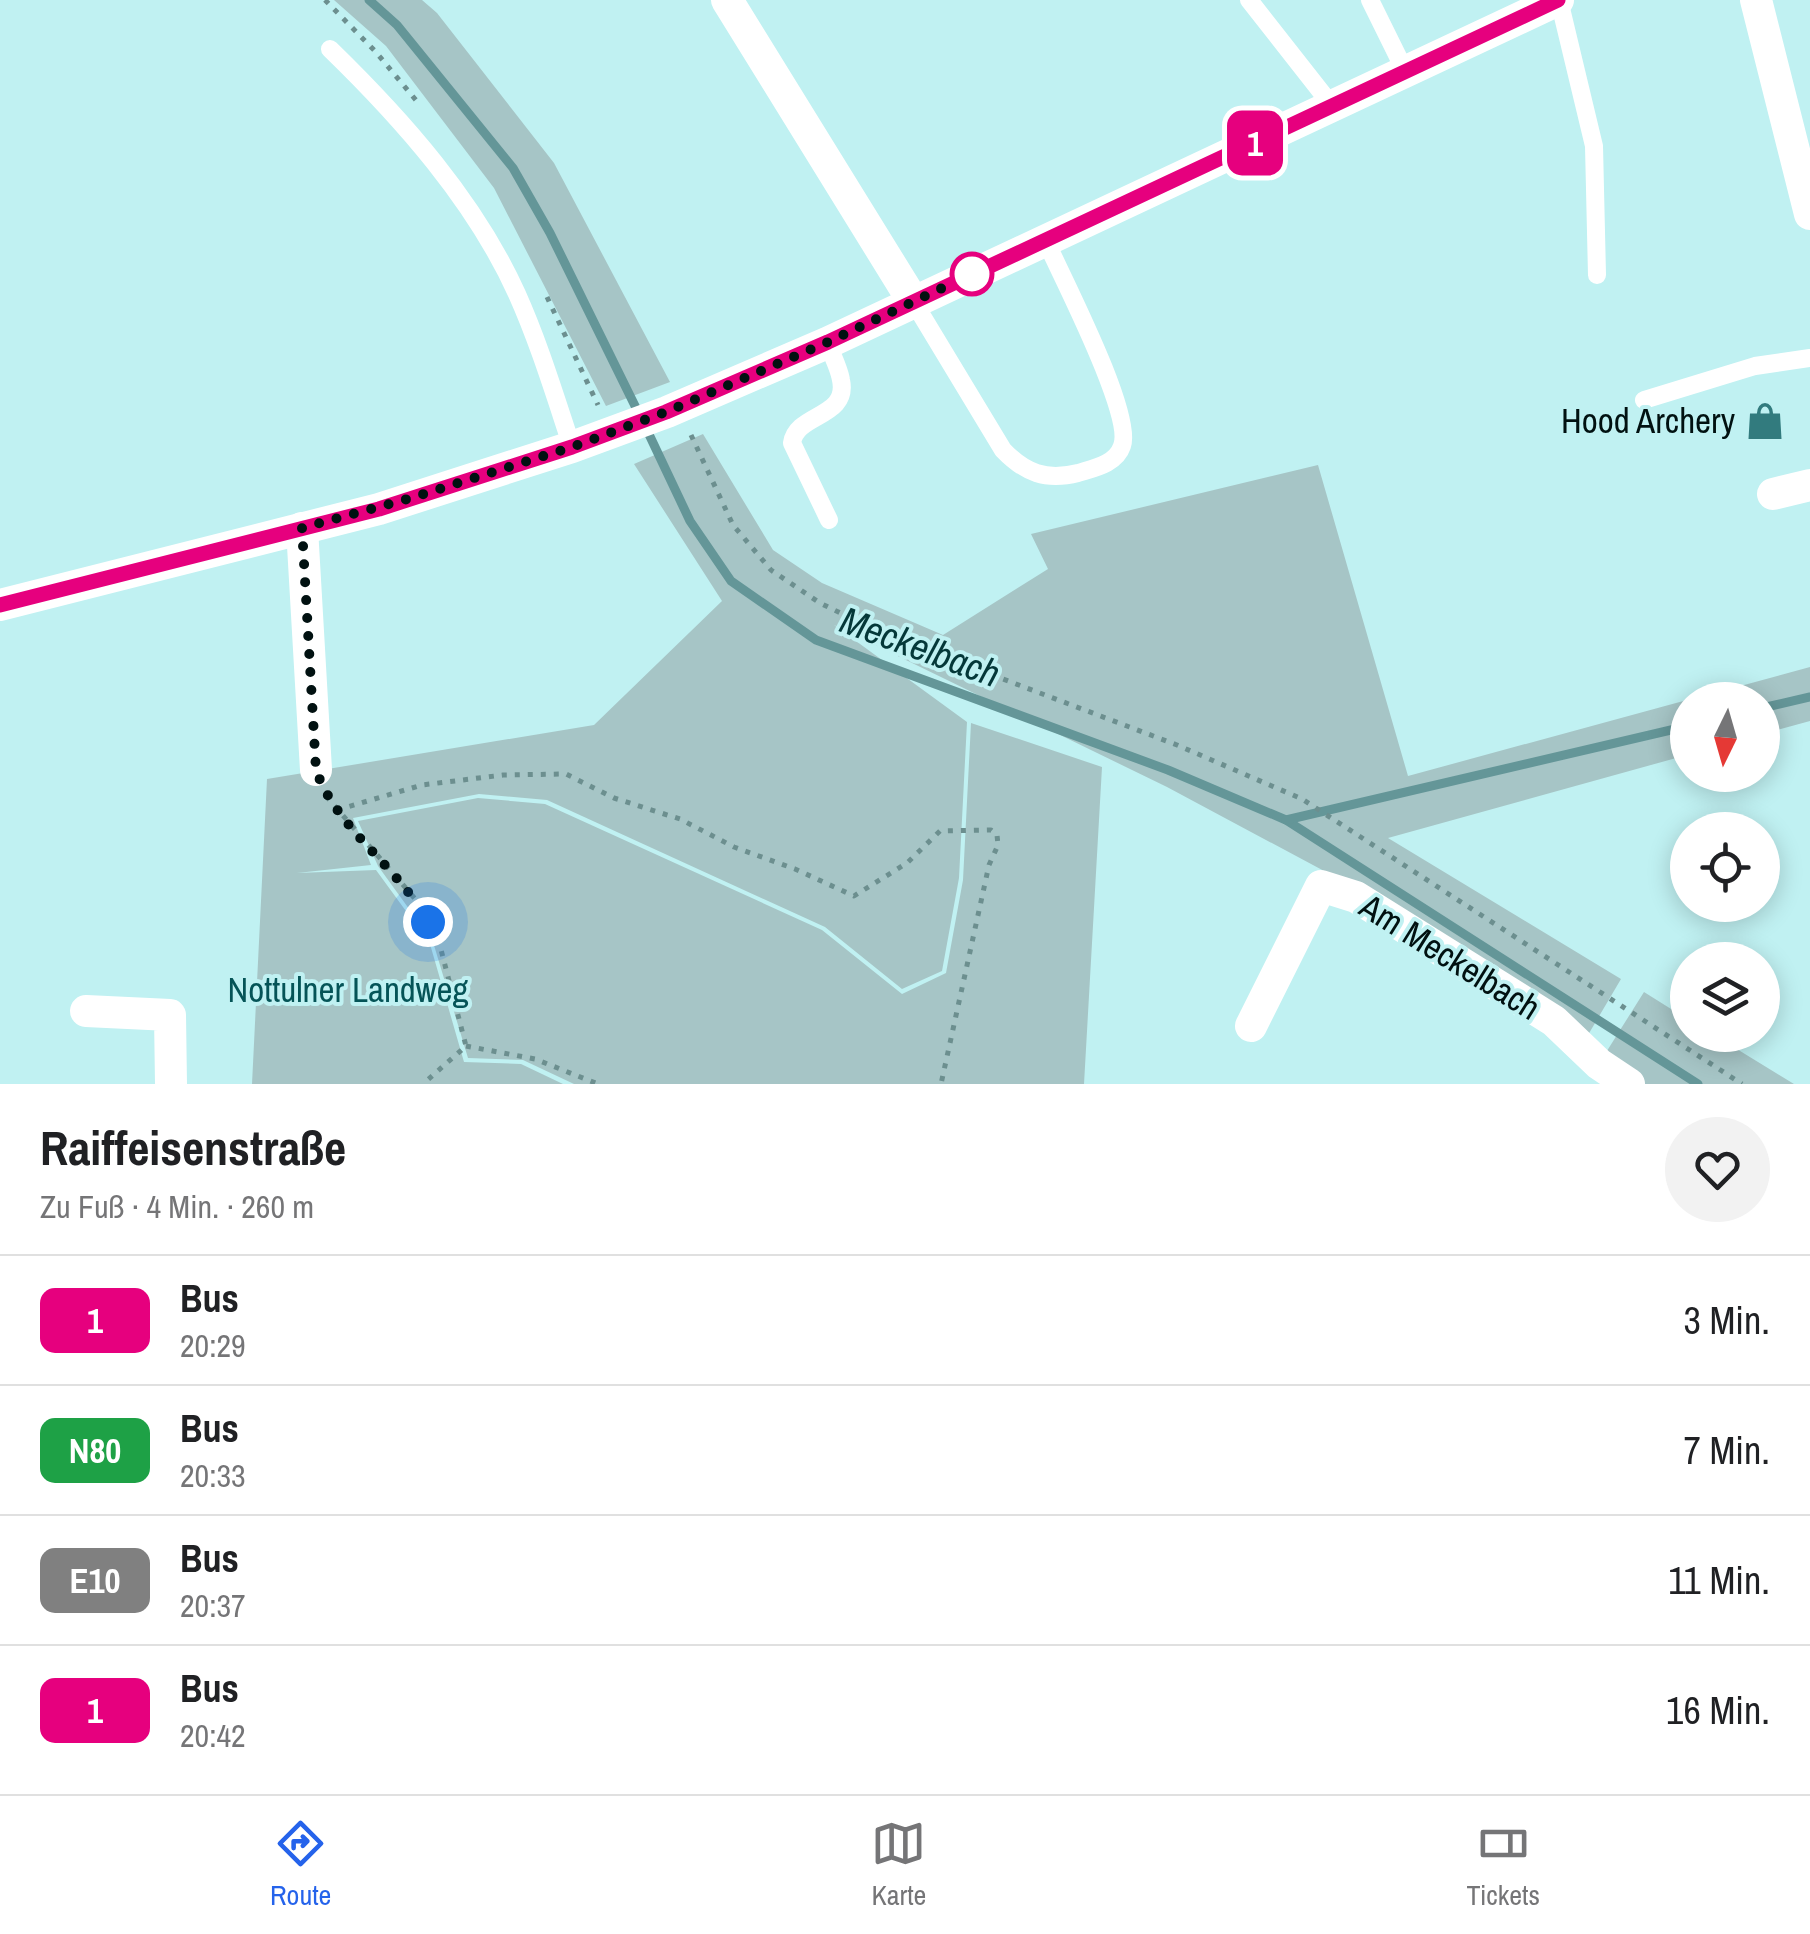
<!DOCTYPE html>
<html lang="de">
<meta charset="utf-8">
<style>
:root{--surface:#fff;--page:#f2f2f2;--text:#202124;--muted:#757577;--line:#e0e0e0;--accent:#2563eb}
body{margin:0;font-family:"Archivo Narrow",sans-serif;background:var(--page);color:var(--text);height:100vh;display:flex;flex-direction:column;font-size:38px;white-space:nowrap}
*{box-sizing:border-box;margin:0}
p{font-size:32px;color:var(--muted)}
.icon{flex:none;width:55px;height:55px;fill:none;stroke:currentColor;stroke-width:2;stroke-linecap:round;stroke-linejoin:round}
.map{position:relative;height:1084px;overflow:hidden}
.side{display:flex;flex-direction:column;background:var(--surface);flex:1}
.side>*{flex:none}
.badge{padding:0 20px;border-radius:15px;font-size:35px;line-height:65px}
.needle{width:65px;rotate:185deg}
.tools{position:absolute;left:1670px;top:682px;display:grid;gap:20px}
.tools a{display:grid;place-items:center;width:110px;height:110px;border-radius:50%;background:var(--surface);box-shadow:0 5px 25px #0003;font-size:50px}
.you{position:absolute;width:50px;height:50px;margin:-25px;border:8px solid #fff;border-radius:50%;background:#1a73e8;box-shadow:0 0 0 15px #1a73e833}
.map>.badge{position:absolute;translate:-50% -50%;box-shadow:0 0 0 5px #fff}
.round{display:grid;place-items:center;flex:none;width:105px;height:105px;border-radius:52px;background:var(--page)}
.head{display:flex;align-items:center;justify-content:space-between;height:170px;padding:0 40px}
h1{font-size:48px;font-weight:700;line-height:75px}
ul{padding:0;list-style:none}
li{display:flex;align-items:center;gap:30px;height:130px;padding:0 40px;border-top:2px solid var(--line)}
li div{flex:1}
li b{display:block;font-size:38px}
li em{font-style:normal}
li .badge{min-width:110px;font-weight:700;text-align:center}
.tab-bar{display:flex;justify-content:space-around;align-items:center;height:140px;border-top:2px solid var(--line);background:var(--surface);font-size:28px;color:var(--muted)}
.tab-bar a{display:grid;justify-items:center;gap:5px}
.tab-bar .active{color:var(--accent)}
.map>svg:first-child{display:block}
.green{fill:#a6c5c6}
.lines{fill:none;stroke-linecap:round;stroke-linejoin:round}
.stream{stroke:#649698;stroke-width:9}
.path{stroke:#6c8f8f;stroke-width:5;stroke-dasharray:5 8;stroke-linecap:butt}
.service{stroke:#fff;stroke-width:18}
.minor{stroke:#fff;stroke-width:32}
.line-casing{stroke:#fff;stroke-width:22}
.line{stroke:#e6007e;stroke-width:15}
.walk{stroke:#011111;stroke-width:10;stroke-dasharray:0 18}
.stop-dot{fill:#fff;stroke:#e6007e;stroke-width:5}
.labels{text-anchor:middle;stroke-width:8;stroke-linejoin:round;paint-order:stroke}
.poi-label{font-size:35px;fill:#011111;stroke:#c0f1f2;text-anchor:end}
.street-label{font-size:35px;fill:#011111;stroke:#c0f1f2}
.park-label{font-size:35px;fill:#055457;stroke:#c0f1f2}
.water-label{font-size:38px;font-style:italic;fill:#043839;stroke:#c0f1f2}
</style>
<div class="map">
<svg width="1810" height="1084" viewBox="0 0 1810 1084">
<rect width="100%" height="100%" fill="#c0f1f2"/>
<g class="green">
<path d="M334 0H422L437 13 554 163 670 382 606 406 494 188 386 46Z"/>
<path d="M703 434 773 550 822 583 943 635 1048 569 1031 534 1318 465 1408 776 1687 700V755L1388 838 1621 979 1588 1035 1382 902 1167 787 834 625 967 722 959 878 942 971 902 989 825 927 547 800 479 794 353 818 371 865 297 873 376 870 430 944 464 1062 521 1064 563 1084H252L267 779 594 725 722 601 634 464Z"/>
<path d="M1810 667V721L1763 734 1762 700H1689Z"/>
<path d="M971 723 1102 767 1084 1084H574L523 1060 468 1058 433 942 378 866 358 821 478 798 545 804 822 930 902 994 946 973 963 880Z"/>
<path d="M1644 992 1687 1019 1688 1035H1714L1794 1084H1636L1600 1062Z"/>
</g>
<g class="lines">
<g class="stream">
<path d="M369 0 397 25 513 168 550 233 639 414"/>
<path d="M646 428 690 521 731 581 816 640 1168 770 1286 820 1698 1084"/>
<path d="M1762 708 1810 697"/>
<path d="M1286 820 1688 726"/>
</g>
<g class="path">
<path d="M325 0 375 51 420 105"/>
<path d="M547 297 598 405"/>
<path d="M691 435 733 525 771 570 820 603 879 632 1177 745 1302 799 1742 1084"/>
<path d="M326 796 417 901 439 942 466 1046 423 1084"/>
<path d="M337 810 422 785 503 775 566 774 614 798 680 819 734 847 795 869 854 896 907 863 940 831 991 830 997 835 998 845 989 865 941 1084"/>
<path d="M466 1046 535 1059 598 1084"/>
</g>
<g class="service">
<path d="M1249 0 1333 107"/>
<path d="M1370 0 1406 73"/>
<path d="M1559 0 1594 146 1597 275"/>
<path d="M330 49C402 119 475 201 517 294 539 343 555 396 572 447"/>
<path d="M913 301 1003 450C1025 473 1046 481 1078 473 1094 468 1116 464 1122 446 1134 415 1061 275 1045 239"/>
<path d="M827 343C832 354 839 368 841 380 849 418 796 413 792 443L829 520"/>
<path d="M1644 400 1755 366 1810 358"/>
</g>
<g class="minor">
<path d="M727 0 913 301"/>
<path d="M1756 0 1810 214"/>
<path d="M1773 494 1810 485"/>
<path d="M302 528 316 770"/>
<path d="M0 605 379 509 572 447 667 412 827 343 1558 0"/>
<path d="M86 1011 170 1015 171 1084"/>
<path d="M1251 1026 1321 886 1356 897 1554 1021 1599 1064 1629 1084"/>
</g>
</g>
<g class="lines">
<g class="line-casing">
<path id="line" d="M0 605 379 509 572 447 666 412 828 342 1558 0"/>
</g>
<use href="#line" class="line"/>
<path class="walk" d="M428 922C398 866 338 831 316 770L302 528 411 498 572 447 666 412 828 342 972 274"/>
</g>
<defs>
<g id="shop-bare" transform="scale(3)"><path d="M-5-2.5h2.3a2.7 3.5 0 0 1 5.4 0H5L5.5 6h-11ZM-1.5-2.5h3a1.5 2.3 0 0 0-3 0Z" fill="#327b7e" stroke="#c0f1f2" stroke-width="2.5" paint-order="stroke"/></g>
</defs>
<g fill-rule="evenodd">
<use href="#shop-bare" x="1765" y="421"/>
</g>
<circle class="stop-dot" cx="972" cy="274" r="20"/>
<g class="labels">
<g class="poi-label">
<text x="1735" y="433">Hood Archery</text>
</g>
<g class="street-label">
<text transform="translate(1450 957) rotate(32)" y="12">Am Meckelbach</text>
</g>
<g class="park-label">
<text x="348" y="1002">Nottulner Landweg</text>
</g>
<g class="water-label">
<text transform="translate(920 647) rotate(20)" y="13">Meckelbach</text>
</g>
</g>
</svg>
<div class="tools">
<a><svg class="needle" viewBox="-14 -14 28 28"><path d="M0-13l5 13h-10z" fill="#e53935"/><path d="M0 13l5-13h-10z" fill="#757577"/></svg></a>
<a><svg class="icon" aria-label="locate" viewBox="0 0 24 24"><circle cx="12" cy="12" r="6"/><path d="M12 2v4M12 18v4M2 12h4M18 12h4"/></svg></a>
<a><svg class="icon" aria-label="layers" viewBox="0 0 24 24"><path d="M12 4l9 5-9 5-9-5zM3 14l9 5 9-5"/></svg></a>
</div>
<div class="you" style="left:428px;top:922px"></div>
<b class="badge" style="left:1255px;top:143px;background:#e6007e;color:#fff">1</b>
</div>
<section class="side">
<div class="head"><div><h1>Raiffeisenstraße</h1><p>Zu Fuß · 4 Min. · 260 m</p></div><a class="round"><svg class="icon" aria-label="heart" viewBox="0 0 24 24"><path d="M12 20l-8-8c-3-5 5-10 8-4 3-6 11-1 8 4z"/></svg></a></div>
<ul>
<li><span class="badge" style="background:#e6007e;color:#fff">1</span><div><b>Bus</b><p>20:29</p></div><em>3 Min.</em></li>
<li><span class="badge" style="background:#1ea146;color:#fff">N80</span><div><b>Bus</b><p>20:33</p></div><em>7 Min.</em></li>
<li><span class="badge" style="background:#808080;color:#fff">E10</span><div><b>Bus</b><p>20:37</p></div><em>11 Min.</em></li>
<li><span class="badge" style="background:#e6007e;color:#fff">1</span><div><b>Bus</b><p>20:42</p></div><em>16 Min.</em></li>
</ul>
</section>
<nav class="tab-bar">
<a class="active"><svg class="icon" aria-label="directions" viewBox="0 0 24 24"><path d="M12 3l9 9-9 9-9-9zM9 14v-3h6M13 9l2 2-2 2"/></svg>Route</a>
<a><svg class="icon" aria-label="map" viewBox="0 0 24 24"><path d="M3 6l6-2 6 2 6-2v14l-6 2-6-2-6 2zM9 4v14M15 6v14"/></svg>Karte</a>
<a><svg class="icon" aria-label="tickets" viewBox="0 0 24 24"><path d="M3 7h18v10H3zM15 7v10"/></svg>Tickets</a>
</nav>
